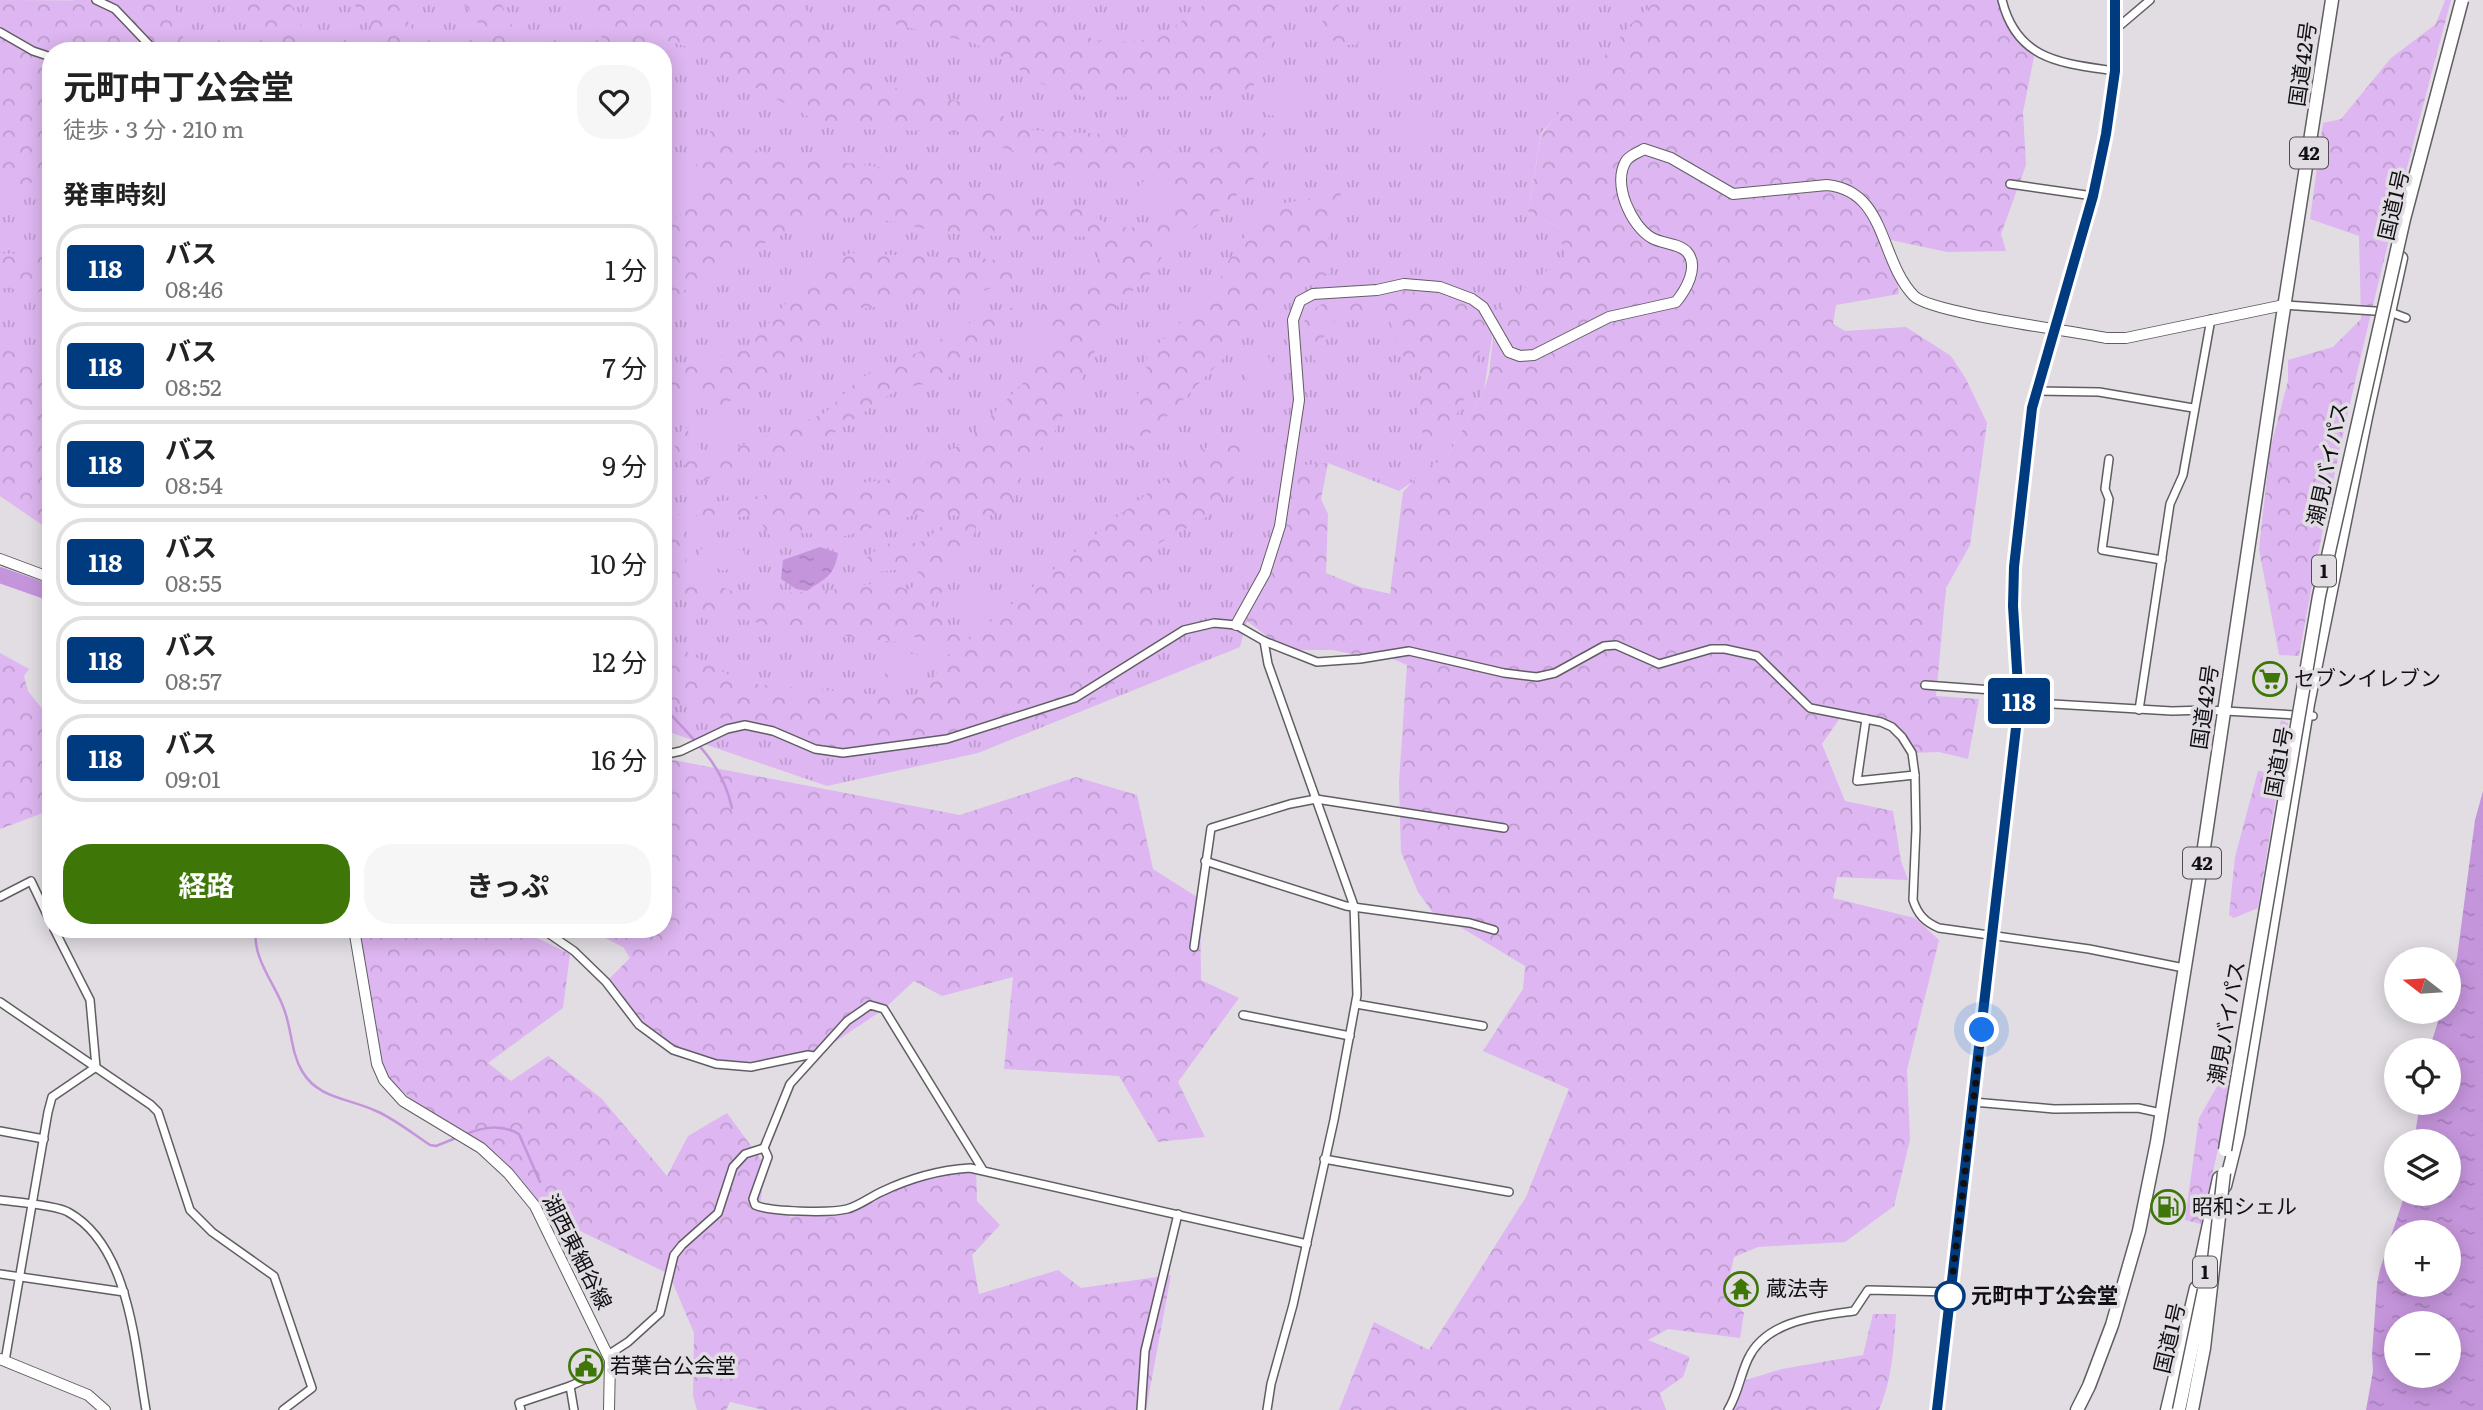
<!DOCTYPE html>
<html lang="ja">
<meta charset="utf-8">
<style>
:root{--surface:#fff;--page:#f6f6f6;--text:#222;--muted:#767676;--line:#e0e0e0;--accent:#3e7608}
body{margin:0;font-family:Literata,"Noto Sans JP",serif;background:var(--page);color:var(--text);height:100vh;display:flex;flex-direction:column;font-size:26px;white-space:nowrap}
*{box-sizing:border-box;margin:0}
p{font-size:23px;color:var(--muted)}
.icon{flex:none;width:38px;height:38px;fill:none;stroke:currentColor;stroke-width:2;stroke-linecap:round;stroke-linejoin:round}
.map{position:relative;flex:1;overflow:hidden}
.details{position:absolute;left:42px;top:42px;width:630px;height:896px;display:flex;flex-direction:column;background:var(--surface);border-radius:28px;box-shadow:0 4px 18px #0003}
.details>*{flex:none}
.badge{padding:0 14px;border-radius:5px;font-size:24px;line-height:46px}
.needle{width:46px;rotate:287deg}
.controls{position:absolute;left:2384px;top:947px;display:grid;gap:14px}
.controls a{display:grid;place-items:center;width:77px;height:77px;border-radius:50%;background:var(--surface);box-shadow:0 4px 18px #0003;font-size:35px}
.you{position:absolute;width:35px;height:35px;margin:-18px;border:5px solid #fff;border-radius:50%;background:#1a73e8;box-shadow:0 0 0 10px #1a73e833}
.map>.badge{position:absolute;translate:-50% -50%;box-shadow:0 0 0 4px #fff}
h2{padding:0 21px;font-size:26px;line-height:63px}
.round{display:grid;place-items:center;flex:none;width:74px;height:74px;border-radius:28px;background:var(--page)}
.overview{display:flex;align-items:center;justify-content:space-between;height:119px;padding:0 21px}
h1{font-size:33px;font-weight:700;line-height:52px}
.primary-button{display:flex;gap:14px;margin-top:auto;padding:14px 21px}
.primary-button a{flex:1;height:80px;border-radius:28px;background:var(--accent);color:#fff;font-size:28px;font-weight:700;line-height:80px;text-align:center}
.primary-button a+a{background:var(--page);color:var(--text)}
ul{padding:0;list-style:none}
li{display:flex;align-items:center;gap:21px;height:88px;margin:0 14px 10px;padding:0 7px;border:4px solid var(--line);border-radius:28px}
li div{flex:1}
li b{display:block;font-size:26px}
li em{font-style:normal}
li .badge{min-width:77px;font-weight:700;text-align:center}
.map>svg:first-child{display:block}
.grass{fill:url(#grass-tufts)}
.forest{fill:url(#forest-crowns)}
.garden{fill:#deb6f1}
.water{fill:url(#water-ripples);fill-rule:evenodd}
.lines{fill:none;stroke-linecap:round;stroke-linejoin:round}
.stream{stroke:#c595dc;stroke-width:2.5}
.river{stroke:#c595dc;stroke-width:16}
.street-casing{stroke:#615e63;stroke-width:10}
.secondary-casing{stroke:#615e63;stroke-width:12}
.highway-casing{stroke:#615e63;stroke-width:15}
.street{stroke:#fff;stroke-width:7}
.secondary{stroke:#fff;stroke-width:10}
.highway{stroke:#fff;stroke-width:12}
.highway-bridge-casing{stroke:#615e63;stroke-width:15;stroke-linecap:butt}
.highway-bridge{stroke:#fff;stroke-width:12}
.line-casing{stroke:#fff;stroke-width:16}
.line{stroke:#003b80;stroke-width:10}
.walk{stroke:#100f11;stroke-width:7;stroke-dasharray:0 12.6}
.stop-dot{fill:#fff;stroke:#003b80;stroke-width:3.5}
.labels{text-anchor:middle;stroke-width:7;stroke-linejoin:round;paint-order:stroke}
.shield{fill:#e1dde3;stroke:#4f4d50;stroke-width:2}
.shield-label{font-size:19px;font-weight:bold;fill:#100f11}
.street-label{font-size:21px;fill:#100f11;stroke:#e1dde3}
.poi-label{font-size:21px;fill:#100f11;stroke:#e1dde3;text-anchor:start}
.stop-label{font-size:21px;font-weight:bold;fill:#100f11;stroke:#e1dde3;text-anchor:start}
</style>
<div class="map">
<svg width="2483" height="1410" viewBox="0 0 2483 1410">
<defs>
<pattern id="grass-tufts" width="24" height="20" patternUnits="userSpaceOnUse" patternTransform="scale(1.75)"><rect width="24" height="20" fill="#deb6f1"/><path d="M3 7l-1-3M5 7V3M7 7l1-3M15 17l-1-3M17 17v-4M19 17l1-3" fill="none" stroke="#bd9bce"/></pattern>
<pattern id="forest-crowns" width="20" height="18" patternUnits="userSpaceOnUse" patternTransform="scale(1.75)"><rect width="20" height="18" fill="#deb6f1"/><path d="M2 6a3 3 0 1 1 6 0M12 15a3 3 0 1 1 6 0" fill="none" stroke="#bd9bce"/></pattern>
<pattern id="water-ripples" width="26" height="14" patternUnits="userSpaceOnUse" patternTransform="scale(1.75)"><rect width="26" height="14" fill="#c595dc"/><path d="M2 4q2-2 4 0t4 0M15 11q2-2 4 0t4 0" fill="none" stroke="#a87fbc"/></pattern>
</defs>
<rect width="100%" height="100%" fill="#e1dde3"/>
<g class="grass">
<path d="M73 0H1665L1541 133 1528 213 1558 227 1569 259 1496 311 1484 390 1447 458 1399 491 1328 463 1312 516 1247 621 1240 647 978 753 827 786 663 730V51H108Z"/>
<path d="M51 137V388L0 368V143Z"/>
</g>
<g class="forest">
<path d="M0 0 171 1 182 21 183 38 189 51H51V177H41L23 187 0 192Z"/>
<path d="M234 0H286L294 9 312 51H270L268 37Z"/>
<path d="M351 0H394L426 51H389Z"/>
<path d="M458 0H499L525 51H497L467 7Z"/>
<path d="M576 0H798L862 77 908 92 984 106 1028 130 1122 135 1191 156 1262 131 1281 141 1266 167 1223 208 1171 244 1150 274 1118 305 1049 443 1024 458C1019 497 1017 500 983 520L927 511 846 536 805 533 770 536 756 515 695 522 697 512 706 503 891 479 946 454 969 438 1026 380 1052 337 1042 304 1075 294 1097 264 1101 242 1097 237C1052 235 1005 238 959 234 918 231 875 212 833 219 773 229 714 273 663 304V223L682 215 695 202 699 188 695 170 711 130 758 151 915 172 939 177 961 185 1042 209 1079 208 1113 227 1152 228 1181 207C1179 186 1165 172 1144 166 1140 169 1134 174 1130 176 1116 181 1047 166 1035 159L960 132 829 128 751 85 695 49 668 41 650 40 641 49 614 45 601 37Z"/>
<path d="M856 0H994L997 5 1099 41 1154 42 1210 0H1270L1276 12 1268 56 1261 76 1249 91 1228 96 1085 97 1032 81 1011 61 973 43 894 24 870 13Z"/>
<path d="M1317 0H1338L1341 28 1359 44 1338 46 1325 30Z"/>
<path d="M1657 0H2002L2003 4 2035 52 2023 112 2026 165 2001 234 2006 251 1947 252 1891 240 1899 294 1836 305 1833 324 1845 331 1906 327 1951 356 1966 379 1987 423 1970 545 1946 588 1936 696 1979 699 1968 759 1939 752 1913 753 1881 722 1842 715 1822 744 1845 801 1893 811 1901 861 1908 880 1837 877 1833 898 1915 918 1939 940 1907 1070 1910 1140 1894 1206 1845 1242 1758 1247 1734 1257 1726 1294 1744 1313 1740 1338 1668 1329 1648 1340 1690 1357 1683 1377 1660 1393 1666 1410H1339L1374 1322 1429 1350 1526 1197 1569 1089 1483 1051 1523 989 1525 966 1457 925 1434 914 1418 892 1401 852 1399 782 1407 665 1393 659 1367 657 1333 650H1285L1247 621 1271 567 1285 526 1291 466 1328 463 1321 499 1328 514 1326 573 1360 587 1390 594 1403 492 1425 468 1447 458 1484 390 1489 374 1496 311 1565 256 1558 227 1528 213 1541 135 1630 25Z"/>
<path d="M2445 0H2451C2393 217 2338 435 2299 656L2279 655 2259 549 2270 450 2288 381V360L2333 347 2361 319 2359 236 2310 219 2323 123 2341 119 2391 58 2436 24Z"/>
<path d="M1343 189 1328 226 1330 273 1317 281H1299L1126 458 1138 419 1131 409 1147 374V368L1143 364 1155 347 1216 288 1229 260 1248 232 1273 205 1308 199Z"/>
<path d="M0 253 51 256V293L0 288Z"/>
<path d="M850 253 987 259 1025 264 1031 272 976 294 918 296 871 308H840L761 384 708 413 702 391 663 410V372L747 349 812 273Z"/>
<path d="M1401 290 1449 298 1472 299 1490 318 1467 392 1445 440 1431 451 1417 420 1425 381 1405 360 1389 320 1344 308 1321 341 1316 362 1303 340 1305 315 1325 302Z"/>
<path d="M1017 306V313L946 380 898 389 825 439 717 474 704 481 690 475 674 445 684 425 707 459 825 413 860 378 919 352 973 321Z"/>
<path d="M0 345 24 359 51 366V531L0 496Z"/>
<path d="M1216 440 1257 444 1207 517 1152 547 1156 648 1080 712 841 758 663 699V641L674 645 743 683 868 694 922 695 948 657 1117 517Z"/>
<path d="M682 513 687 567 699 577 743 596 841 589 889 581 907 590 913 587 921 576 913 567 859 576 857 572C865 556 882 542 901 541 905 541 913 544 917 543 938 537 947 507 976 526L975 532 954 566 944 575 947 587 931 603C940 621 948 629 966 638 946 655 930 643 908 634L894 642 780 628 694 608 663 583V520Z"/>
<path d="M0 653 29 669 24 676 28 691 51 720V810L0 829Z"/>
<path d="M2281 720 2288 723 2258 908 2234 918 2229 915 2235 857 2258 771 2270 772Z"/>
<path d="M663 758 960 815 1076 777 1137 795 1153 869 1200 899 1201 980 1239 998 1178 1082 1205 1137 1158 1142 1119 1076 1004 1069 1013 977 942 996 914 981 884 1009 814 1056 723 1064 657 1040 606 982 630 958 623 947 587 929H663Z"/>
<path d="M354 929H519L570 954 563 1008 488 1063 511 1081 548 1056 602 1099 667 1176 688 1136 727 1113 765 1165 760 1207 791 1217 846 1209 894 1187 976 1169 977 1201 1000 1225 972 1255 979 1294 1058 1270 1081 1288 1171 1275 1146 1410H764L730 1402 726 1410H697L693 1396 694 1333 669 1274 545 1214 508 1173 435 1120 380 1071Z"/>
<path d="M2232 1060 2218 1149 2201 1224 2185 1220 2199 1118Z"/>
<path d="M1873 1314H1896C1894 1347 1892 1380 1879 1410H1732L1746 1380 1782 1369 1863 1355Z"/>
</g>
<g class="garden">
<path d="M1392 70 1410 85 1411 94 1403 101 1378 89 1371 82 1373 72Z"/>
<path d="M1293 75C1305 78 1319 101 1306 110 1296 116 1280 117 1268 115L1265 107C1271 93 1280 84 1293 75Z"/>
<path d="M1425 104 1431 108 1435 130 1433 144C1423 148 1417 142 1409 136 1409 122 1411 109 1425 104Z"/>
<path d="M673 168 682 172 694 184 691 201 684 207 670 206 663 201V174Z"/>
<path d="M1161 174C1174 184 1182 189 1178 206L1168 209 1137 205 1131 198C1138 185 1145 177 1161 174Z"/>
<path d="M1037 326 1047 333 1048 342 1025 355 1008 353 1005 343Z"/>
<path d="M1261 347C1274 358 1274 377 1264 390L1251 389C1244 377 1245 361 1252 349Z"/>
<path d="M726 421 738 422 746 430C736 450 712 454 700 433L702 427Z"/>
<path d="M710 543 744 551 745 557 742 563 724 571 711 566 700 559V550Z"/>
<path d="M971 578 984 584C983 602 981 611 966 622L953 612C955 598 957 584 971 578Z"/>
<path d="M892 651 924 656 928 667 927 679 915 686H900L883 671 881 665 886 656Z"/>
</g>
<g class="water">
<path d="M820 547 838 553C834 577 825 578 807 591L796 589 781 579 783 560Z"/>
<path d="M2483 791V1410H2366L2373 1371 2372 1354 2377 1284 2380 1269 2405 1194H2448V1141H2414L2420 1103 2448 1102V1050H2429L2441 1012H2448V988L2457 958 2475 820ZM2396 1232H2448V1284H2396ZM2396 1323H2448V1376H2396Z"/>
</g>
<g class="lines">
<g class="stream">
<path d="M663 706C693 740 722 762 732 808"/>
<path d="M256 929C252 956 272 980 282 1004 292 1025 290 1051 302 1071 318 1099 349 1098 376 1111 395 1119 413 1134 430 1145L436 1146 456 1138"/>
<path d="M466 1134C484 1127 501 1124 519 1134L540 1182"/>
</g>
<path class="river" d="M0 575 51 593"/>
<g class="street-casing">
<g id="street">
<path d="M96 0 115 9 155 51"/>
<path d="M2002 0C2017 61 2062 63 2115 71"/>
<path d="M2117 28 2150 0"/>
<path d="M0 32 33 51 51 57"/>
<path d="M2010 184 2093 196"/>
<path d="M2284 305 2390 312 2406 318"/>
<path d="M2036 391 2099 392 2193 408"/>
<path d="M2109 459 2105 489 2109 499 2102 550 2162 560"/>
<path d="M1264 641 1268 664 1354 906 1357 995 1334 1120 1293 1305 1271 1384 1267 1410"/>
<path d="M1925 685 2019 692"/>
<path d="M2019 702 2172 711 2207 710 2313 716"/>
<path d="M2139 710 2170 504 2183 475 2211 319"/>
<path d="M1866 719 1857 781 1915 775"/>
<path d="M663 755 681 751 727 729 745 725 773 731 815 749 843 753 947 739 1075 698 1184 630 1214 623 1236 625 1264 641 1317 662 1360 659 1409 651 1504 673 1537 677 1555 673 1604 646 1616 645 1659 664 1711 649H1725L1757 656 1810 708 1881 722 1892 727 1902 737 1912 753 1915 775 1916 829 1913 900C1918 915 1925 922 1939 928L2089 949 2184 968"/>
<path d="M1205 861 1346 906 1470 923 1494 930"/>
<path d="M0 897 31 881 51 923"/>
<path d="M54 929 90 1000 96 1067"/>
<path d="M542 929 574 951 606 982 639 1025 673 1050 716 1064 751 1067 808 1055 814 1056"/>
<path d="M1194 947 1211 828 1290 804 1316 799 1504 828"/>
<path d="M0 1002 151 1105 158 1112 190 1210 212 1232 274 1276 312 1388 283 1410"/>
<path d="M1356 1004 1483 1026"/>
<path d="M1243 1015 1350 1036"/>
<path d="M1973 1102 2054 1109 2138 1108 2161 1113"/>
<path d="M0 1131 44 1139"/>
<path d="M1324 1159 1509 1192"/>
<path d="M983 1170 884 1009 870 1005 847 1021 790 1084 764 1148 768 1157 753 1199 755 1205C769 1212 831 1213 847 1209 859 1206 870 1197 881 1192 910 1178 938 1170 970 1168L1307 1244"/>
<path d="M0 1200C16 1202 56 1205 68 1212 130 1246 135 1348 146 1410"/>
<path d="M0 1274 124 1292"/>
<path d="M608 1355 628 1342 660 1313 674 1255 682 1245 718 1213 733 1167 745 1154 764 1148"/>
<path d="M5 1361 48 1112 52 1097 96 1067"/>
<path d="M570 1386 595 1375 591 1358"/>
<path d="M521 1410 519 1403 570 1386 574 1410"/>
<path d="M1141 1410 1145 1351 1178 1214"/>
<path d="M1728 1410C1738 1394 1740 1376 1748 1359 1766 1320 1818 1316 1854 1311L1868 1290 1950 1292"/>
</g>
</g>
<g class="secondary-casing">
<g id="secondary">
<path d="M0 559 51 578"/>
<path d="M1236 625 1265 573 1280 526 1299 400 1293 320 1300 301 1313 294 1377 290 1404 284 1440 287 1472 299 1483 307 1509 352 1520 356 1534 355 1609 317 1676 302C1685 291 1700 267 1687 252 1679 243 1662 244 1652 238 1631 226 1612 184 1626 161 1630 155 1638 153 1644 149L1671 158 1733 194 1827 185C1887 191 1879 260 1914 296 1931 313 2073 331 2106 338H2126L2284 305"/>
<path d="M354 929 377 1064 384 1080 403 1101 481 1148 508 1173 535 1206 610 1360 609 1410"/>
<path d="M0 1359 88 1395 105 1410"/>
<path d="M1937 1410 2019 702 2013 606 2014 567 2032 408 2093 196 2106 134 2115 71 2116 7"/>
</g>
</g>
<g class="highway-casing">
<g id="highway">
<path d="M2225 1186 2238 1134 2308 704 2366 417 2401 258"/>
<path d="M2202 1256 2219 1178"/>
<path d="M2199 1298 2211 1248"/>
<path d="M2077 1410 2089 1386 2112 1325 2139 1231 2157 1142 2203 854 2281 327 2332 0"/>
<path d="M2167 1410 2196 1288"/>
</g>
</g>
<use href="#street" class="street"/>
<use href="#secondary" class="secondary"/>
<use href="#highway" class="highway"/>
<g class="highway-bridge-casing">
<g id="highway-bridge">
<path d="M2225 1150 2319 596 2404 219 2462 0"/>
<path d="M2179 1410 2204 1290"/>
<path d="M2192 1410 2204 1348 2224 1173"/>
</g>
</g>
<use href="#highway-bridge" class="highway-bridge"/>
</g>
<g class="lines">
<g class="line-casing">
<path id="line" d="M1937 1410 2019 702 2013 606 2014 567 2032 408 2093 196 2106 134 2115 71V0"/>
</g>
<use href="#line" class="line"/>
<path class="walk" d="M1950 1296 1982 1030"/>
</g>
<defs>
<g id="supermarket-ring" transform="scale(1.75)"><circle r="9.5" fill="#e1dde3" stroke="#3e7608" stroke-width="1.5"/><path d="M-6-5.5h2.5l.6 2H6L4.5 2H-2.5L-4.4-4H-6ZM-1.5 3.2a1.3 1.3 0 1 0 .1 0ZM3 3.2a1.3 1.3 0 1 0 .1 0Z" fill="#3e7608"/></g>
<g id="fuel-ring" transform="scale(1.75)"><circle r="9.5" fill="#e1dde3" stroke="#3e7608" stroke-width="1.5"/><path d="M-5.5-6h7V0h2V4h1.3V-2.5L3-4.5l.8-.8L6-3V5H2.5V1h-1V6h-7ZM-4.2-4.7v3.2H.2V-4.7Z" fill="#3e7608"/></g>
<g id="temple-ring" transform="scale(1.75)"><circle r="9.5" fill="#e1dde3" stroke="#3e7608" stroke-width="1.5"/><path d="M0-6L5-2H3V0L6.5 2.5H4V6H1.5V3h-3V6H-4V2.5H-6.5L-3 0V-2H-5Z" fill="#3e7608"/></g>
<g id="civic-ring" transform="scale(1.75)"><circle r="9.5" fill="#e1dde3" stroke="#3e7608" stroke-width="1.5"/><path d="M-.6-6.5H3V-4.5H.6V-3L4-1V1h2V6H-6V1h2V-1L-.6-3ZM-1.2 2.5V6h2.4V2.5Z" fill="#3e7608"/></g>
</defs>
<g fill-rule="evenodd">
<use href="#supermarket-ring" x="2270" y="679"/>
<use href="#fuel-ring" x="2168" y="1207"/>
<use href="#temple-ring" x="1741" y="1289"/>
<use href="#civic-ring" x="586" y="1366"/>
</g>
<circle class="stop-dot" cx="1950" cy="1296" r="14"/>
<g class="labels">
<g class="shield">
<rect x="2290" y="137.5" width="38" height="31" rx="5"/>
<rect x="2312" y="555.5" width="24" height="31" rx="5"/>
<rect x="2183" y="847.5" width="38" height="31" rx="5"/>
<rect x="2193" y="1256.5" width="24" height="31" rx="5"/>
</g>
<g class="shield-label">
<text x="2309" y="160">42</text>
<text x="2324" y="578">1</text>
<text x="2202" y="870">42</text>
<text x="2205" y="1279">1</text>
</g>
<g class="street-label">
<text transform="translate(2303 64) rotate(-82)" y="7">国道42号</text>
<text transform="translate(2394 205) rotate(-77)" y="7">国道1号</text>
<text transform="translate(2328 464) rotate(-78)" y="7">潮見バイパス</text>
<text transform="translate(2205 707) rotate(-82)" y="7">国道42号</text>
<text transform="translate(2279 762) rotate(-80)" y="7">国道1号</text>
<text transform="translate(2227 1023) rotate(-80)" y="7">潮見バイパス</text>
<text transform="translate(577 1252) rotate(63)" y="7">湖西東細谷線</text>
<text transform="translate(2170 1338) rotate(-77)" y="7">国道1号</text>
</g>
<g class="poi-label">
<text x="2294" y="686">セブンイレブン</text>
<text x="2192" y="1214">昭和シェル</text>
<text x="1766" y="1296">蔵法寺</text>
<text x="610" y="1373">若葉台公会堂</text>
</g>
<g class="stop-label">
<text x="1971" y="1303">元町中丁公会堂</text>
</g>
</g>
</svg>
<div class="controls">
<a><svg class="needle" viewBox="-14 -14 28 28"><path d="M0-13l5 13h-10z" fill="#e53935"/><path d="M0 13l5-13h-10z" fill="#767676"/></svg></a>
<a><svg class="icon" aria-label="locate" viewBox="0 0 24 24"><circle cx="12" cy="12" r="6"/><path d="M12 2v4M12 18v4M2 12h4M18 12h4"/></svg></a>
<a><svg class="icon" aria-label="layers" viewBox="0 0 24 24"><path d="M12 4l9 5-9 5-9-5zM3 14l9 5 9-5"/></svg></a>
<a>+</a>
<a>−</a>
</div>
<div class="you" style="left:1982px;top:1030px"></div>
<b class="badge" style="left:2019px;top:701px;background:#003b80;color:#fff">118</b>
<section class="details">
<div class="overview"><div><h1>元町中丁公会堂</h1><p>徒歩 · 3 分 · 210 m</p></div><a class="round"><svg class="icon" aria-label="heart" viewBox="0 0 24 24"><path d="M12 20l-8-8c-3-5 5-10 8-4 3-6 11-1 8 4z"/></svg></a></div>
<h2>発車時刻</h2>
<ul>
<li><span class="badge" style="background:#003b80;color:#fff">118</span><div><b>バス</b><p>08:46</p></div><em>1 分</em></li>
<li><span class="badge" style="background:#003b80;color:#fff">118</span><div><b>バス</b><p>08:52</p></div><em>7 分</em></li>
<li><span class="badge" style="background:#003b80;color:#fff">118</span><div><b>バス</b><p>08:54</p></div><em>9 分</em></li>
<li><span class="badge" style="background:#003b80;color:#fff">118</span><div><b>バス</b><p>08:55</p></div><em>10 分</em></li>
<li><span class="badge" style="background:#003b80;color:#fff">118</span><div><b>バス</b><p>08:57</p></div><em>12 分</em></li>
<li><span class="badge" style="background:#003b80;color:#fff">118</span><div><b>バス</b><p>09:01</p></div><em>16 分</em></li>
</ul>
<div class="primary-button"><a>経路</a><a>きっぷ</a></div>
</section>
</div>
